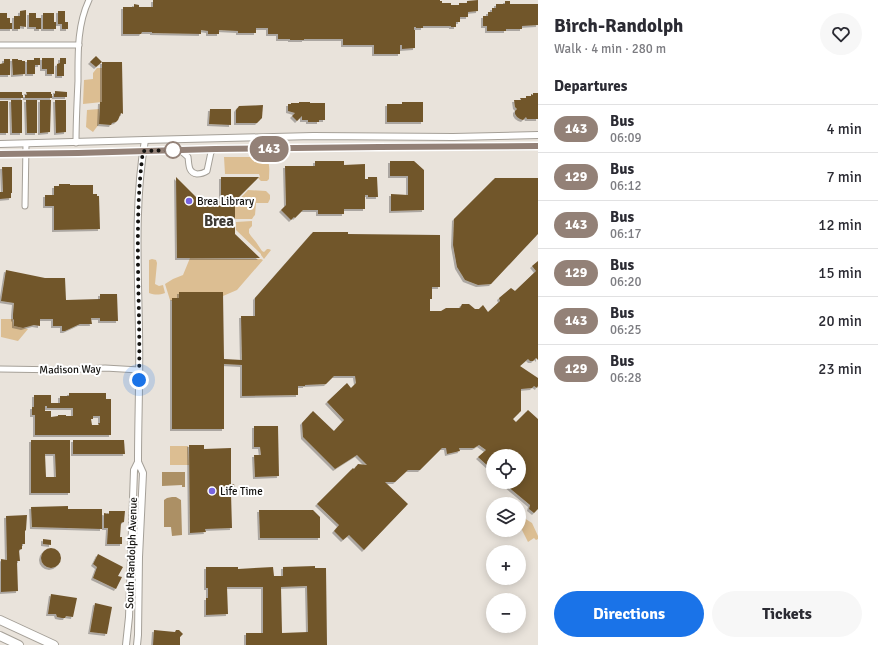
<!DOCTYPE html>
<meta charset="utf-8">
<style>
:root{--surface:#fff;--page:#f7f7f7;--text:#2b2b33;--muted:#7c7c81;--line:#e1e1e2;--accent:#1a73e8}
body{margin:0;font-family:Signika,sans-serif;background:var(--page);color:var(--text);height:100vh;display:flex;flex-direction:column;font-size:15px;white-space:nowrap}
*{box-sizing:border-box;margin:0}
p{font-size:13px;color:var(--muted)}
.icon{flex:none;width:22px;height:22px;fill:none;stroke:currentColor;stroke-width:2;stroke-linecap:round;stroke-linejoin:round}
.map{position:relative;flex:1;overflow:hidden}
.sheet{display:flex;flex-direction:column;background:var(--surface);width:340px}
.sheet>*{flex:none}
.badge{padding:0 8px;border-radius:13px;font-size:14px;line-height:26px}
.tools{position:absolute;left:486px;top:449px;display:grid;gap:8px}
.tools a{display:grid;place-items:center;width:40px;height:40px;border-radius:50%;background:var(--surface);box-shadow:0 2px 10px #0003;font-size:20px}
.you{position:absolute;width:20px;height:20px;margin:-10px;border:3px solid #fff;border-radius:50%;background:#1a73e8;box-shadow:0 0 0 6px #1a73e833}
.map>.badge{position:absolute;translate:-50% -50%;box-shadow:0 0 0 2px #fff}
h2{padding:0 16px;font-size:15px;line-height:36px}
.round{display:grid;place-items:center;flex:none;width:42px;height:42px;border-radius:21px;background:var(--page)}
.headline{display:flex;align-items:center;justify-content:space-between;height:68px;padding:0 16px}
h1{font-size:19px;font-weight:700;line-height:30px}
.action{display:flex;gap:8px;margin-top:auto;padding:8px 16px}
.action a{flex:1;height:46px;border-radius:24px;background:var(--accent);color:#fff;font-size:16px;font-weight:700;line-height:46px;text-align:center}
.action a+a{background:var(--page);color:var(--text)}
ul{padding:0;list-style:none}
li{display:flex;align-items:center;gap:12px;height:48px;padding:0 16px;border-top:1px solid var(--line)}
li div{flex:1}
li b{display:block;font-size:15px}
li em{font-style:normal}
li .badge{min-width:44px;font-weight:700;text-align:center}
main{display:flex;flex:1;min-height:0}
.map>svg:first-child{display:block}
.green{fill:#dcbe92}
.water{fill:#ac9065}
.building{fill:#71562c;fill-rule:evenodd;filter:url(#shadow)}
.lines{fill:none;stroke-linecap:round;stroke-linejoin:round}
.minor-casing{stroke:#a5a098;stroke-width:7}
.tertiary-casing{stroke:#a5a098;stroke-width:8}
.primary-casing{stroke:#a5a098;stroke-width:10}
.minor{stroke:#fff;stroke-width:5}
.tertiary{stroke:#fff;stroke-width:6}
.primary{stroke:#fff;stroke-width:8}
.line-casing{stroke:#fff;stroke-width:9}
.line{stroke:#938177;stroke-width:6}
.walk{stroke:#141310;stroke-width:4;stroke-dasharray:0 7.2}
.stop-dot{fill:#fff;stroke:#938177;stroke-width:2}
.poi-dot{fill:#7864df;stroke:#fff;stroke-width:1.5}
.labels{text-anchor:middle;stroke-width:4;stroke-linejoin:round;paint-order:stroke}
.poi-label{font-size:11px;fill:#141310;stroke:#fff;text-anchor:start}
.street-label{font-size:11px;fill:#141310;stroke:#fff}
.district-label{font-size:15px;font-weight:bold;fill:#3e3a34;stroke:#fff}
</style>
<main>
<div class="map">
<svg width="538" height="645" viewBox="0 0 538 645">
<defs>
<filter id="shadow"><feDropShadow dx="-2" dy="2" stdDeviation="0" flood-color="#0004"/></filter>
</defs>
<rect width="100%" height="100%" fill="#e9e3db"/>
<g class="green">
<path d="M97 68H102V102L83 104 84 80 93 79V73Z"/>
<path d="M99 109V124L93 132 86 127 87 110Z"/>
<path d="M224 157H265C271 163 269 171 269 179L267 181H261L258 178 260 177 259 174H225Z"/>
<path d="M248 190 266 191 270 195V199L268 203H256L255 215 254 216 252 219H235V204Z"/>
<path d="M252 221V226L249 229V233L251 236 256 242 262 251 264 252 267 249H269L271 250 264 259 261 255V254L236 230V222Z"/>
<path d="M190 258 261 259 263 260 237 290 223 296V292H179V298H172V301L170 300 165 284 173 279 183 275Z"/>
<path d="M152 259 156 260 157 263 155 284 159 286 163 285 165 293C159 295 155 295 149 293V260Z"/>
<path d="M1 319H13L14 326 28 329 18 341 1 337Z"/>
<path d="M170 446H188L189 465H170Z"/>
<path d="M519 507H521L524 518 532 523 538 536V539L536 540 534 538 528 542 519 524Z"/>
</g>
<g class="water">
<path d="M162 472H185V487H182V485L162 486Z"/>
<path d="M172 497H176L181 500 182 535 172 536 171 527H164V500L167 498Z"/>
</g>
<g class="building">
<path d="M153 0H440V1H442V3H451V5H459V3H467V1L478 0V11L468 12V17H460V22H456V27H451V26H423V28H416V27H414V30H415V48L402 49V45H400V54H374V45H343V39H304V40H290V39H278V34H268V28H256V33H238V31L219 30V34H208V31L201 30V34L152 33V32H142L141 34H123V7H134V4L139 5V7H153Z"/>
<path d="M505 1H510V4H538V25L522 26V29H506V31H487V26H483V16H488V12H492V8H496V4H505Z"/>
<path d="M26 10V27L20 26V29H14V16H20V11Z"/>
<path d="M58 11H65V22H68V29H62V24H58Z"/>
<path d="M0 13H7V18H10V23H12V29H0Z"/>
<path d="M29 13H36V18H41V29H36V27H29Z"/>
<path d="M43 13H54V22H56V29H43Z"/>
<path d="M96 56 102 62 96 67 90 62Z"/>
<path d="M34 58H40V65H35V74H27V60H34Z"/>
<path d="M42 58H54V74H47V69H42Z"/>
<path d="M60 58H66V64H64V76H57V64L60 63Z"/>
<path d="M4 59H10V75H0V64L4 63Z"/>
<path d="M12 59H18V60H22V61H25V74L13 75Z"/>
<path d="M102 62H122L123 114 121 113 118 120 116 122 112 123 111 125 99 124 100 102H102Z"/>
<path d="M55 91 67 92V97H54V94H55Z"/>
<path d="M0 92H22V95H23V98H0Z"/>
<path d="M26 92H51V94H52V98H25V95H27Z"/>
<path d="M533 93H538V119H527L526 117 523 120 520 119 517 117 515 114V111L517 109 515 107 514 100H521L520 98H526V96H531V94L533 95Z"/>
<path d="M11 100H22V133H12Z"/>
<path d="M26 100H37V133H27Z"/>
<path d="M40 100H51L50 132 40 133Z"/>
<path d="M55 100H66V132L56 133Z"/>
<rect x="0" y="101" width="8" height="32"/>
<path d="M299 102H310V103H325V120H319V122H308V120H302V116L297 121 292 116 295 113 288 111V104H291V103H299Z"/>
<path d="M402 102H423V122H387V104H402Z"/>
<path d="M263 105 262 118 257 123H236V110L239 106Z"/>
<path d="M210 109H231V125L209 124Z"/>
<path d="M315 161H344V165L365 164V179H368V177H377L378 197H368V195H365V209H344V214H318V210H303L295 218 294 217 291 220 281 210 286 205 285 166H315Z"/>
<path d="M390 161H414L424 170V210L391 211V194L408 195V176H390Z"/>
<path d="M2 167H12V193H11V198L0 199V192H3Z"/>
<path d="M176 177 201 202 221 201V177H259L235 201V234L260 258H177Z"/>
<path d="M495 178H538V234L491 284 478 285 465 280 457 267 453 245 454 219Z"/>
<path d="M59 184H70V185H93V194H97V196H99L100 229 54 230V206H45V195H54V186H59Z"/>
<path d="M313 232H348V234L440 235V287H432V299H430V311H441L446 308H460L462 304H469L475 309H479L483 305 488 312 500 301 499 298 511 288 515 291 536 271 532 266 538 261V360L536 358 533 361H530L528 359 520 366 538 378V386L537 388 534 386 532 388 521 389V411L513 419 516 422 528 410 538 419V509L534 513 529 509 530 505 506 485 502 484 503 482H519V456H493V473H490V468L478 457 486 450 479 445 474 448H459L460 451 447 454 446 448H442L420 470H408L395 482H385L408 504 364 550 349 535 343 540 334 531 339 525 317 504 353 468 354 469 358 464 367 465 357 455 335 469 303 437 302 423 313 411 334 431 344 420 327 402 347 383 351 388 356 383 355 376H334L326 384 305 385V386H298V395L242 396V365L224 364V429H172V298H179V292H223L224 359 242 360 241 316H255V298Z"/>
<path d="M6 270 45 278H65L66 300 100 299V294H117L118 321H100V318H91L92 324H80L65 331H62V326H53V319H40V326L34 325 23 328 14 326V320L13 319V314L14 303 1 301Z"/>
<path d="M69 393H106V399H111V435H35V415H32V407H34V395H51V403H60V396H69ZM45 406H47V408H73V416H66V415H58V416L51 417V411H45ZM93 416H100V423H98L99 425H92L91 419H93Z"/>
<path d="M254 426H278L279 476 255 477 254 455H261L260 447H254Z"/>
<path d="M31 440H70V493H31ZM45 454H55L56 477H46Z"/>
<path d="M73 440H124L125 454H73Z"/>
<path d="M189 445H204V449L231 448V484H234L235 489V493H231L232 528 205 529 206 532 190 533Z"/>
<path d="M68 506V509H102V529L32 527 31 507Z"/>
<path d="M259 510H313L320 517V538H260Z"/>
<path d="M109 511H125L124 522 121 523 120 537H122V544H107L108 528H104V513L109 514Z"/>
<path d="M27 515 26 530 25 531V544H22V549L19 550 20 561H17L18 591 1 592V559L7 560 6 516Z"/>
<path d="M43 539 51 540V545L43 544Z"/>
<circle cx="51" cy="558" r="10"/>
<path d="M98 554 123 567 118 576 122 577 116 589 93 578 97 567 93 564Z"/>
<path d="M315 566V568H326L327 645H246V633H263V587H227L228 614 206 615V598H208V588H206V567H238V569L273 567 274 576H283V567ZM307 586 308 632 282 633 281 587Z"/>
<path d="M51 594 77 598 73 617 66 616 65 618H62L57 617 56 614H48Z"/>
<path d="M95 603 112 607 107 634 90 632Z"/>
<path d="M154 630 175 632 176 630H179L183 634 180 637V645H153Z"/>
</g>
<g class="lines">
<g class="minor-casing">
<g id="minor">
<path d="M0 45H79"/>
<path d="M76 143C76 122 77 102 78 81 78 54 77 25 89 0"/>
<path d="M180 150 188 157C189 164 188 173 197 174 201 174 204 173 207 171L211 152 215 149"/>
<path d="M25 206 26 144"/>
<path d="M0 369 66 370 105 368 139 370"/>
</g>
</g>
<g class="tertiary-casing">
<g id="tertiary">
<path d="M0 144 145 140 313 136 453 137 538 135"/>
<path d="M0 154 78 153 215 149 379 147 538 146"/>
<path d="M126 645 129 617 134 470 138 462"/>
<path d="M137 645 138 635 139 557 143 473 138 462C138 419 140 375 139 331 138 268 134 203 145 140"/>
</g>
</g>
<g class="primary-casing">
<g id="primary">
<path d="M0 620 54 645"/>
<path d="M0 636 19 645"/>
</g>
</g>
<use href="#minor" class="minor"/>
<use href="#tertiary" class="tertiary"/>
<use href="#primary" class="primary"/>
</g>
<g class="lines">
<g class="line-casing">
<path id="line" d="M0 154 78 153 215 149 379 147 538 146"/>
</g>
<use href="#line" class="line"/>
<path class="walk" d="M139 380C141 304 133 227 143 151L173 150"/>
</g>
<circle class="stop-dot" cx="173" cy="150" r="8"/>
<g class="poi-dot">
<circle cx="189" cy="201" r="4"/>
<circle cx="212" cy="491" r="4"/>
</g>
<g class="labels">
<g class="poi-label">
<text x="197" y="205">Brea Library</text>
<text x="220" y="495">Life Time</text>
</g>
<g class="street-label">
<text transform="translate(70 369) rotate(-1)" y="4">Madison Way</text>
<text transform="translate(131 553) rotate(-88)" y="4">South Randolph Avenue</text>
</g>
<g class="district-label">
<text x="219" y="226">Brea</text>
</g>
</g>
</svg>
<div class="tools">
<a><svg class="icon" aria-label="locate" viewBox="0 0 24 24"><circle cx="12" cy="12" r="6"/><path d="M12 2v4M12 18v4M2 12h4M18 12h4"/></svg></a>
<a><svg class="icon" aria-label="layers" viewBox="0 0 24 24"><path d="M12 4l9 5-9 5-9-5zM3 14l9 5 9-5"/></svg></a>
<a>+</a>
<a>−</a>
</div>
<div class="you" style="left:139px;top:380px"></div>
<b class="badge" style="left:269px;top:149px;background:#938177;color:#fff">143</b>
</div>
<section class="sheet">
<div class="headline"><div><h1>Birch-Randolph</h1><p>Walk · 4 min · 280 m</p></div><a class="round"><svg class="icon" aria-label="heart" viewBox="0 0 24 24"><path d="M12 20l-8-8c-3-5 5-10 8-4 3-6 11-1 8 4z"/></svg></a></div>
<h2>Departures</h2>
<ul>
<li><span class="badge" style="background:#938177;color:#fff">143</span><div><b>Bus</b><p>06:09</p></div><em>4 min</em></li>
<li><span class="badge" style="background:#938177;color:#fff">129</span><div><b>Bus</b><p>06:12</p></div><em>7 min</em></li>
<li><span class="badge" style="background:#938177;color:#fff">143</span><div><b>Bus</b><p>06:17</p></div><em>12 min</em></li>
<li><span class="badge" style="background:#938177;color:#fff">129</span><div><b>Bus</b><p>06:20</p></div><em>15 min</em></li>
<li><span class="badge" style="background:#938177;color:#fff">143</span><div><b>Bus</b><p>06:25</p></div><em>20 min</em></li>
<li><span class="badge" style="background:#938177;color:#fff">129</span><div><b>Bus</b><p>06:28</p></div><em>23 min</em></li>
</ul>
<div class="action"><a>Directions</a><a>Tickets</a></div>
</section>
</main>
